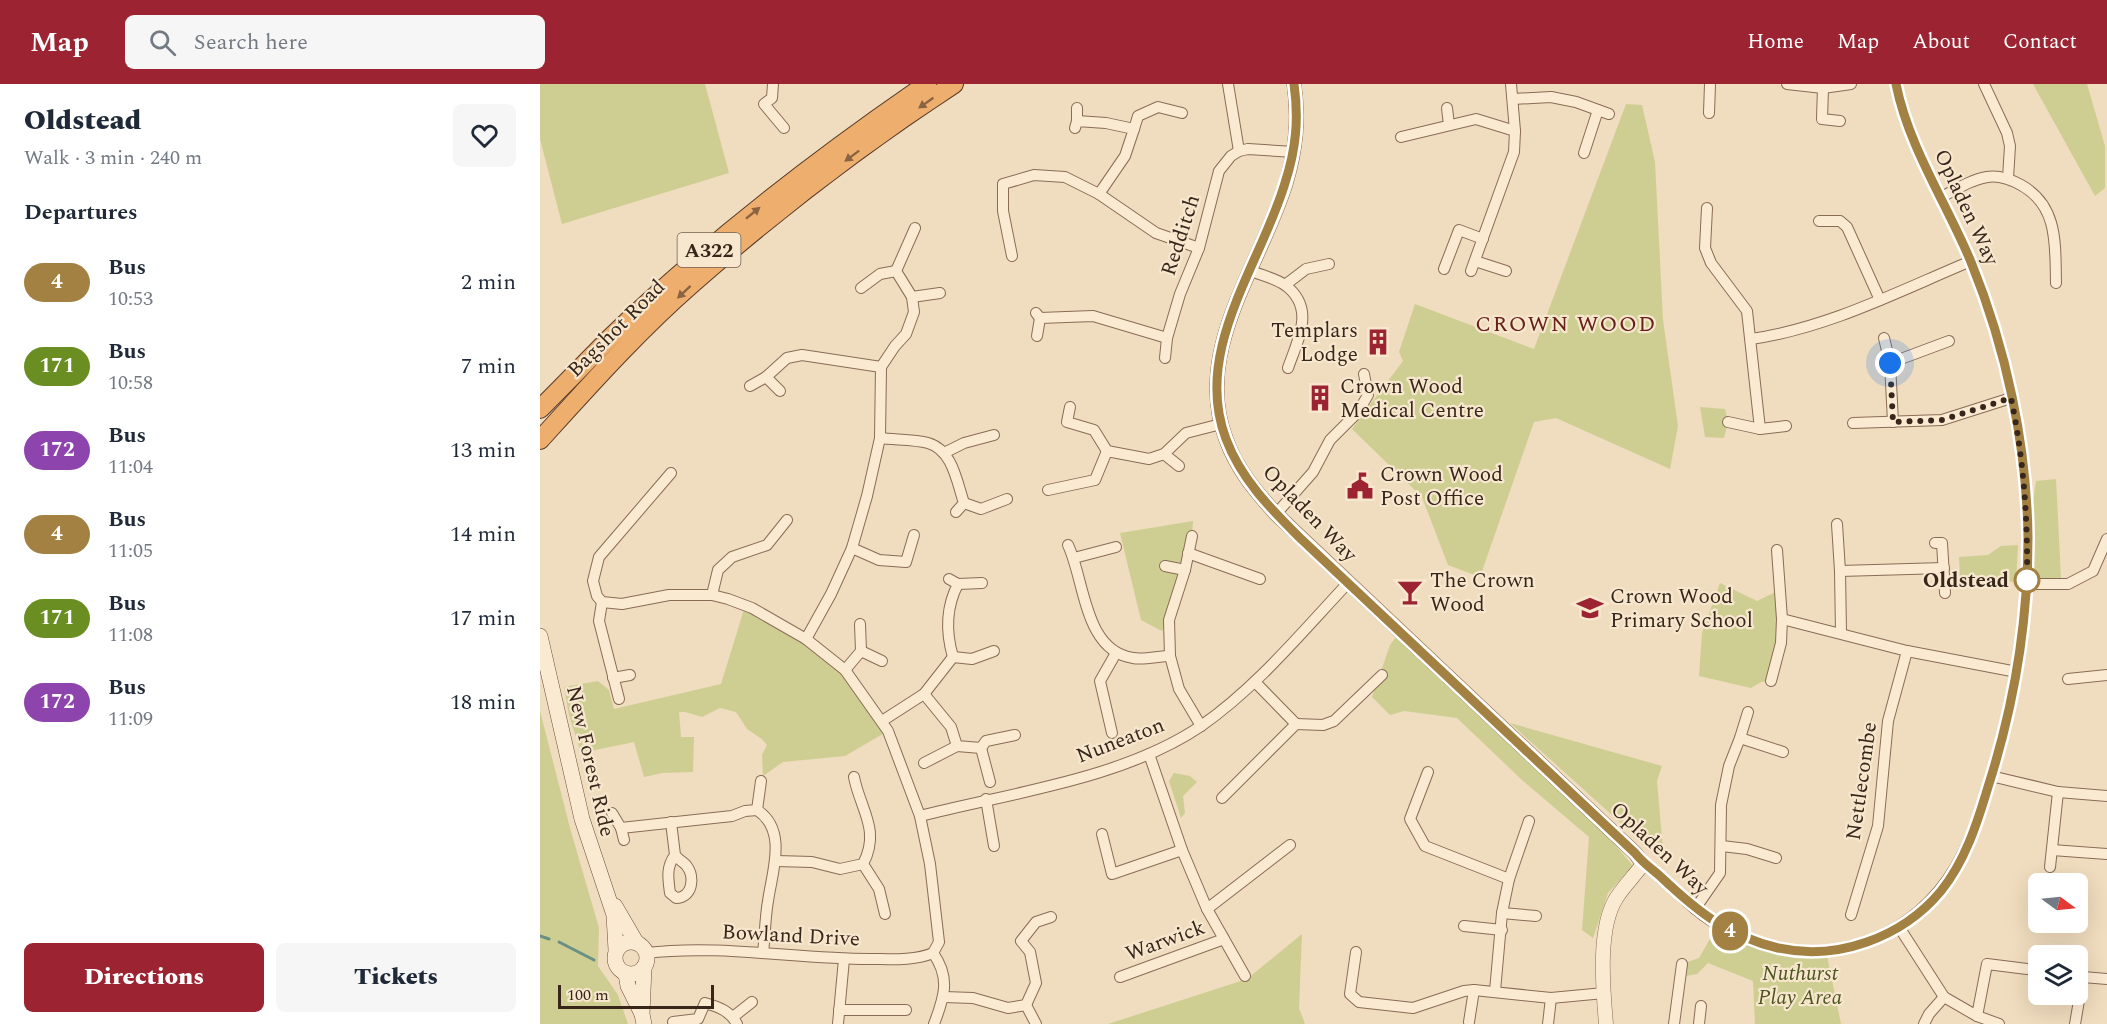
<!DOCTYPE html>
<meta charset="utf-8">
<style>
:root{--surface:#fff;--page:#f6f6f7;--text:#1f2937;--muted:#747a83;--accent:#9c2331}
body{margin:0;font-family:Spectral,serif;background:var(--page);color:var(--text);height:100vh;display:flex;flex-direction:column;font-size:22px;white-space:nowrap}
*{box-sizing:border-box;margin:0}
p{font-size:20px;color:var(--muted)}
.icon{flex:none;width:33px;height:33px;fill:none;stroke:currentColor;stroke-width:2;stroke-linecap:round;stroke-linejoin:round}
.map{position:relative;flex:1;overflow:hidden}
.side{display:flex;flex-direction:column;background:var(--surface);width:540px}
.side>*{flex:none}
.badge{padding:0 12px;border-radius:20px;font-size:21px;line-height:39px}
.needle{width:39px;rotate:105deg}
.buttons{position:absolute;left:1488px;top:789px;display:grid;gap:12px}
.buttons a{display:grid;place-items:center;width:60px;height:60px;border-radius:9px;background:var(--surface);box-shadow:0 6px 24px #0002;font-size:30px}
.scale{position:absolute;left:18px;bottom:15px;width:156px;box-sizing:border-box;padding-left:6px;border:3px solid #38261b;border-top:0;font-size:16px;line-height:21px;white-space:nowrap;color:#38261b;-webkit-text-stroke:4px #f7e7ce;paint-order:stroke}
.you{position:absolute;width:30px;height:30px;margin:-15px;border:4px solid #fff;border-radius:50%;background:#1a73e8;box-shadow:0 0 0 9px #1a73e833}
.map>.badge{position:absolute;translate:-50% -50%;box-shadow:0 0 0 3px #fff}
h2{padding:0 24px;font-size:22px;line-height:54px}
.round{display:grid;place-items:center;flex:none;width:63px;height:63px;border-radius:9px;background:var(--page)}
.summary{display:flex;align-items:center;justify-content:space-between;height:102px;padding:0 24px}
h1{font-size:28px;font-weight:800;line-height:45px}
.cta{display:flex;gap:12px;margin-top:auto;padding:12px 24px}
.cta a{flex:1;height:69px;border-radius:9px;background:var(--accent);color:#fff;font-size:24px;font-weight:800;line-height:69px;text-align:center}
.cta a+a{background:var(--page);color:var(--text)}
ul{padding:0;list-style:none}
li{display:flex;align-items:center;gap:18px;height:84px;padding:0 24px}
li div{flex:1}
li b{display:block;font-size:22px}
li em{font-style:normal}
li .badge{min-width:66px;font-weight:700;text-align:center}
header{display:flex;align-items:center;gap:36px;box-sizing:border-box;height:84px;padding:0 30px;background:var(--accent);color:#fff}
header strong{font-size:28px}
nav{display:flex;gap:33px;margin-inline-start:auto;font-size:21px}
.search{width:420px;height:54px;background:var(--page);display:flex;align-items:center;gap:15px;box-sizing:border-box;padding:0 21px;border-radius:9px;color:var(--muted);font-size:22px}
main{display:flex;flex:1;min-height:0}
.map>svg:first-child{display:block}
.green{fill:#cece92}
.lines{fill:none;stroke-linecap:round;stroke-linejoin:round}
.stream{stroke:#699082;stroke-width:3}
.minor-casing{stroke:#896c56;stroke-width:12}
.tertiary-casing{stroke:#896c56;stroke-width:15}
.secondary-casing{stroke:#6b4d39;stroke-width:16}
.trunk-casing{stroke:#573b2b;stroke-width:20}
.minor{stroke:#fbead2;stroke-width:10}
.tertiary{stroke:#fbead2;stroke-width:14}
.secondary{stroke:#fbead2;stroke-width:15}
.trunk{stroke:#eeae6e;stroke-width:18}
.oneway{fill:#8a6340}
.line-casing{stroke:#fff;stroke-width:14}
.line{stroke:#a38142;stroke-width:9}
.walk{stroke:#38261b;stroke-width:6;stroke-dasharray:0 10.8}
.stop-dot{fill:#fff;stroke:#a38142;stroke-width:3}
.labels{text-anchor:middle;stroke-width:4.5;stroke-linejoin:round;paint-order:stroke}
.shield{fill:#f7e7ce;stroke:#716051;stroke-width:1.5}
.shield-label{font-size:20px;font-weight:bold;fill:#38261b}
.street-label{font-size:21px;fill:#38261b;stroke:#f7e7ce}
.poi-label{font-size:21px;fill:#38261b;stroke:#f7e7ce;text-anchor:start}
.stop-label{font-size:21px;font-weight:bold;fill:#38261b;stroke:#f7e7ce;text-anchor:end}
.park-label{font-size:21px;font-style:italic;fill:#4e5521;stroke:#f7e7ce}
.neighbourhood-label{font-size:22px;letter-spacing:1.5px;fill:#672119;stroke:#f7e7ce}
</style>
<header>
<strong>Map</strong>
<div class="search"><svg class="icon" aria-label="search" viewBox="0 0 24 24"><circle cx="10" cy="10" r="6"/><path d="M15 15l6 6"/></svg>Search here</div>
<nav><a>Home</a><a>Map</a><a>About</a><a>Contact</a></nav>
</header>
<main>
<section class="side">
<div class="summary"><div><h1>Oldstead</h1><p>Walk · 3 min · 240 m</p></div><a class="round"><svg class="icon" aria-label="heart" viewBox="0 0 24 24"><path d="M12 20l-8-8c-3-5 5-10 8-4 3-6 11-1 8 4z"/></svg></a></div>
<h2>Departures</h2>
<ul>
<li><span class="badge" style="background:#a38142;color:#fff">4</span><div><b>Bus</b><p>10:53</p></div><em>2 min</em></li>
<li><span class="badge" style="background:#6b8e23;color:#fff">171</span><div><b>Bus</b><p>10:58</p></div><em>7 min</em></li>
<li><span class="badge" style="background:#8e44ad;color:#fff">172</span><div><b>Bus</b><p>11:04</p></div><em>13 min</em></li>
<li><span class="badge" style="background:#a38142;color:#fff">4</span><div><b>Bus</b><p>11:05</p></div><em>14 min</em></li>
<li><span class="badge" style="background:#6b8e23;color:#fff">171</span><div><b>Bus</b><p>11:08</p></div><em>17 min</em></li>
<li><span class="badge" style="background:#8e44ad;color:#fff">172</span><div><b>Bus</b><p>11:09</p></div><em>18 min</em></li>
</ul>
<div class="cta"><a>Directions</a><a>Tickets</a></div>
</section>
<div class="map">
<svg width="1567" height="940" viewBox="0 0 1567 940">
<rect width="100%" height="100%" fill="#f0dcbe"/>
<g class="green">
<path d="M0 0H165L189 89 22 140 0 55Z"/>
<path d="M1493 0H1547L1565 62V104L1555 112Z"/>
<path d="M1086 20 1102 21 1115 78 1123 236 1138 342 1130 385 1016 334 994 338 940 493 908 481 882 413 812 345 863 277 859 268 875 220 994 265Z"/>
<path d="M1160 323 1185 325 1188 338 1184 354 1165 353Z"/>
<path d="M1516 395 1521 494 1482 496 1496 397Z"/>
<path d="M653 437 652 452 629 536 622 547 601 536 580 449Z"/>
<path d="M1478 461 1476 498 1420 493 1419 473 1448 471 1461 462Z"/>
<path d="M1180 499 1217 517 1240 506 1242 535 1231 597 1221 598 1211 604 1159 592 1162 549Z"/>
<path d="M205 522 305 586 348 647 305 672 243 678 223 692 222 671 227 661 222 655 207 645 196 628 180 624 162 633 145 628H139L141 653H154L153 688 122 689 104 693 94 658 41 669 29 631 24 603 58 597 69 606 74 625 181 600Z"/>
<path d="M856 553 1009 696 1037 725 1062 745 1093 782 1068 809 1053 854 1042 846 1049 753 983 697 917 634 864 627 850 631 832 613 850 561Z"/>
<path d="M0 627 30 744 59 844 58 882 78 911 88 940H0Z"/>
<path d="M970 639 1122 682 1117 697 1124 778Z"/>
<path d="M634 689 650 692 657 698 643 712 645 729 641 734 629 697Z"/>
<path d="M1178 841 1206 854 1286 867 1301 940H1215L1213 897 1168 879 1157 890 1140 893 1142 880 1159 874Z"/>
<path d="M762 850 759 924 765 940H568L707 895Z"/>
</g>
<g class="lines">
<g class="stream">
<path d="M0 852 9 855"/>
<path d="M19 858 54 876"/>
</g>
<g class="minor-casing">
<g id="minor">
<path d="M233 0 232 14 224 20 244 44"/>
<path d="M688 0 699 67"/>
<path d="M1247 0 1283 4 1311 0"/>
<path d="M1444 0 1467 49 1470 62 1468 94"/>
<path d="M1283 4 1282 35 1300 37"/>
<path d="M973 15 1011 13 1036 18 1069 30"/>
<path d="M907 24 909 41"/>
<path d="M1169 29 1170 0"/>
<path d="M537 37V24"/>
<path d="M535 44 537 37 566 39 594 45 585 72 559 110"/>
<path d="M594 45 598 32 618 23 642 29"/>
<path d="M861 53 936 35 975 47"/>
<path d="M1044 69 1058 26"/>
<path d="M1400 114C1415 106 1430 96 1447 93 1459 91 1470 95 1481 101 1519 122 1515 162 1516 199"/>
<path d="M1167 124 1165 164 1171 179 1207 227 1220 345"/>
<path d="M1279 137H1300L1307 143 1340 216"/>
<path d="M472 172 463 127V100L494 91 525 93 559 110 616 149 659 164"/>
<path d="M935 177 966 187"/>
<path d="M904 185 919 146 943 155"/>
<path d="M709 186C720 191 735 194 745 201 776 224 758 255 748 284"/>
<path d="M931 187 974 68 975 47 971 0"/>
<path d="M745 201 766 185 789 180"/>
<path d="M321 204 340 190 356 187"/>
<path d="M372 213 400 209"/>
<path d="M496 229 500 234 553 232 627 254 640 210 659 164 679 87 691 72 699 67 708 65 754 68"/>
<path d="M497 252 500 234"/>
<path d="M1344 254 1350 279 1353 338"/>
<path d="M1211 255C1288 244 1359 207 1431 177"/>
<path d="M625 274 627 254"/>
<path d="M1350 279 1409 257"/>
<path d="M226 293 240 307"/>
<path d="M210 302 226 293 247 274 262 271 341 283"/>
<path d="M530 323 527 338 554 346 567 367"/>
<path d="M1188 338 1220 345 1246 342"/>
<path d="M1313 339 1402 336 1471 314"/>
<path d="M340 354C355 356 374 355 388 359 413 366 417 399 424 419L416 428"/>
<path d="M404 369 424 359 454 351"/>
<path d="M624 370 639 382"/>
<path d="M131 389 59 473 53 497 57 512 62 518 82 520 129 511H172L188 515 212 524 266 555 305 586 348 647 380 732 390 780 399 858 393 869"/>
<path d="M508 406 555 396 567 367 609 375 624 370 646 349 681 340"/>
<path d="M424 419 441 425 467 415"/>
<path d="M736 430 773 388 790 356 818 328 828 311 824 290"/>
<path d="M1297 440 1300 487 1301 549"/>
<path d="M652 452 645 486 629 536 630 572 639 605 661 642"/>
<path d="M1395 459H1402L1405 509"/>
<path d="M528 461C545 497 544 567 593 574 604 576 619 572 630 572"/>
<path d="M312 464 339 476 366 478 374 451"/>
<path d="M648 469 720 495"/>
<path d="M534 474 576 463"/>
<path d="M625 482 645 486"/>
<path d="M1300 487 1404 484"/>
<path d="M409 495 418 500C406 523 406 549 413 573"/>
<path d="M418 500 442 499"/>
<path d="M1487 500H1528L1553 487 1567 455"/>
<path d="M172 511 178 486 192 473 227 461 247 436"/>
<path d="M62 518 59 537 79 615"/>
<path d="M1242 535 1367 567 1477 588"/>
<path d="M266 555 291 510 312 464 327 412 340 354 341 283 355 262 366 250 374 228 372 213 356 187 375 144"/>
<path d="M321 567 342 577"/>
<path d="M413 573 432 575 454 567"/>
<path d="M305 586 321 567 320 540"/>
<path d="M73 594 90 591"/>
<path d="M1528 595 1567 591"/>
<path d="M1231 597 1241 559 1242 535 1237 466"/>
<path d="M384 610 411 643 417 662 441 664 446 657 475 651"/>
<path d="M342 637 384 610 413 573"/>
<path d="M756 640 783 641 794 637 842 591"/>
<path d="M572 649 560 597 576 569"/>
<path d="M1200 654 1243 668"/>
<path d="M441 664 450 698"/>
<path d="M609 670 642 766 667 825 705 892"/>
<path d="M384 679 417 662"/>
<path d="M888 688 870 735 885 762 969 795 962 829 955 907"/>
<path d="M1451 692 1518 708 1567 712"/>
<path d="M682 714 756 640 715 598"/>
<path d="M446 715 454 762"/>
<path d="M217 726C248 746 232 788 228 817 225 834 225 852 223 869"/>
<path d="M217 726 221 697"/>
<path d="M72 729 81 744 84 756"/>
<path d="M380 732C470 709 583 695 661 642 717 603 762 548 808 499"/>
<path d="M131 738 135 771C126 783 128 794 130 809L136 814C152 814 156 793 146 781 143 778 138 775 135 771"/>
<path d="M81 744 192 732 205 727 217 726"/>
<path d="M562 750 572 790 642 766"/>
<path d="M1182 762 1207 765 1236 774"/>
<path d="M1512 766 1567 770"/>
<path d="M236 777 272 778 300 785 323 780C341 746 320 725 314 693"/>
<path d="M323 780 339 805 345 830"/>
<path d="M1103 780C1122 792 1136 808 1153 823 1180 847 1219 863 1255 867 1281 870 1308 865 1331 856 1411 824 1434 754 1456 678 1486 570 1498 459 1478 348 1468 289 1453 230 1430 176 1405 117 1369 63 1356 0"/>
<path d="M1510 783 1518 708"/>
<path d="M969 795 989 737"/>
<path d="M667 825 750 761"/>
<path d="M1155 825 1180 789 1181 721 1189 682 1200 654 1208 628"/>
<path d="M962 829 996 832"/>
<path d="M1311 831 1338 742 1348 637 1367 567"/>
<path d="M924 842 962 846"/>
<path d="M1359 843 1404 913 1437 932 1459 940"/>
<path d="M816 868 810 910 819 918 873 924 924 907 934 906 1011 914 1064 909"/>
<path d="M106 869C180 860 255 875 329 875 349 875 374 877 393 869"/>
<path d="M393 869C411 894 404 914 394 940"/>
<path d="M580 893 684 855"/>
<path d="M404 913 433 914 468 924 486 921 496 899 490 868 481 857 496 838 511 833"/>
<path d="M486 921 496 940"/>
<path d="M299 926H366"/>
<path d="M1437 932 1447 880 1487 885"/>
<path d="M193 933 212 918"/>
<path d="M133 938 158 935 165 919C179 923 190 927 197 940"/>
<path d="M929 938 934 906"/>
<path d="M298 940 304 875"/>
<path d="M1008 940 1011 914"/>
<path d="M1134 940 1142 880"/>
<path d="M1159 940 1161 922"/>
<path d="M1384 940 1389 930 1404 913"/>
<path d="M1535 940 1543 893 1567 895"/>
</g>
</g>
<g class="tertiary-casing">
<path id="tertiary" d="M754 0C759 35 756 65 746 99 721 181 652 266 686 355 696 384 716 408 736 430L1095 769 1103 780C1095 791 1085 801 1077 813 1057 843 1063 905 1066 940"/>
</g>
<g class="secondary-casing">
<g id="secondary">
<path d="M0 552 42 735 74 831 76 866"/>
<path d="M75 822 96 858"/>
<circle cx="91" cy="874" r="16"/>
<path d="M104 883 102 930 104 940"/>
<path d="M86 890 88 902 101 928"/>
</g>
</g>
<g class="trunk-casing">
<g id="trunk">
<path d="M0 325C24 301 47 277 71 253 168 160 276 76 387 0"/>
<path d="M0 356C49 302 98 247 153 199 235 127 322 60 414 0"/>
</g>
</g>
<use href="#minor" class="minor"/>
<use href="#tertiary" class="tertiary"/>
<use href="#secondary" class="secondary"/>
<use href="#trunk" class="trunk"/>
</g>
<defs><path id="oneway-solid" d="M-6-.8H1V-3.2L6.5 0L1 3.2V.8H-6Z" transform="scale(1.5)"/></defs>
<g class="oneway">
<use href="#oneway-solid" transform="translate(386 19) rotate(145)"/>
<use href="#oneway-solid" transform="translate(312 72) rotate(143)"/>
<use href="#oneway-solid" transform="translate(213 129) rotate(-39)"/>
<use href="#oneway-solid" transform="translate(144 208) rotate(137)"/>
</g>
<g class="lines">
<g class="line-casing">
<path id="line" d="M754 0C759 35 756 65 745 99 721 180 652 266 686 355 701 395 730 424 759 453L1095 769C1103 779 1112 785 1121 793 1158 828 1188 852 1238 864 1297 877 1362 854 1401 807 1425 777 1437 740 1448 703 1474 622 1488 539 1488 454 1487 361 1466 264 1431 178 1406 118 1369 64 1356 0"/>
</g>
<use href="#line" class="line"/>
<path class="walk" d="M1350 279 1353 338 1402 336 1471 314C1484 376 1488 437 1487 500V496"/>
</g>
<defs>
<g id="building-bare" transform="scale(2.07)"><path d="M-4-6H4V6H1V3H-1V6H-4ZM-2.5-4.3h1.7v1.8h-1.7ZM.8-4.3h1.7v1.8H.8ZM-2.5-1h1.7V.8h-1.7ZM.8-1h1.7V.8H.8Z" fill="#9c2331" stroke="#f7e7ce" stroke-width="2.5" paint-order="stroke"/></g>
<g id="civic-bare" transform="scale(2.07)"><path d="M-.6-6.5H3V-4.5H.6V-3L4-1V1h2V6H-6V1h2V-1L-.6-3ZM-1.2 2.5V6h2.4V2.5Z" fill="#9c2331" stroke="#f7e7ce" stroke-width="2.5" paint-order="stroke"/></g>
<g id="bar-bare" transform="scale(2.07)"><path d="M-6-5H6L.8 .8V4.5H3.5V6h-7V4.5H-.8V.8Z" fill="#9c2331" stroke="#f7e7ce" stroke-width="2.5" paint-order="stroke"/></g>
<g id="school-bare" transform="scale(2.07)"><path d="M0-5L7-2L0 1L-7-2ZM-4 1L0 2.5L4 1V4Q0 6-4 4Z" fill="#9c2331" stroke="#f7e7ce" stroke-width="2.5" paint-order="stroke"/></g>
</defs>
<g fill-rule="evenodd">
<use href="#building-bare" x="838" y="258"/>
<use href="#building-bare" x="780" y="314"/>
<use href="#civic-bare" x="820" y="402"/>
<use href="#bar-bare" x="870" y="508"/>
<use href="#school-bare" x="1050" y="524"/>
</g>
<circle class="stop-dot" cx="1487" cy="496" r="12"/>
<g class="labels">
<rect class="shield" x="137.5" y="149" width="63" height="34" rx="4.5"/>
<g class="shield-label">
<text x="169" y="173">A322</text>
</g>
<g class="street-label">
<text transform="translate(1427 123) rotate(65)" y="7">Opladen Way</text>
<text transform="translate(640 151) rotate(-72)" y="7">Redditch</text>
<text transform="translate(76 244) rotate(-45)" y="7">Bagshot Road</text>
<text transform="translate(770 429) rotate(46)" y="7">Opladen Way</text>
<text transform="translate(580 656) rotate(-21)" y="7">Nuneaton</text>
<text transform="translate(51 677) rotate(77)" y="7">New Forest Ride</text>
<text transform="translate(1321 697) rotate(-82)" y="7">Nettlecombe</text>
<text transform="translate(1120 764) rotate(43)" y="7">Opladen Way</text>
<text transform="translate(251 851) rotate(3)" y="7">Bowland Drive</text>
<text transform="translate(625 856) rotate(-20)" y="7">Warwick</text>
</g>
<g class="poi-label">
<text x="818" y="253" text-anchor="end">Templars<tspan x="818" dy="24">Lodge</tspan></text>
<text x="800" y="309">Crown Wood<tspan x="800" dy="24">Medical Centre</tspan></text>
<text x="840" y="397">Crown Wood<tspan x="840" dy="24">Post Office</tspan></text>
<text x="890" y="503">The Crown<tspan x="890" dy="24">Wood</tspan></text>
<text x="1070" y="519">Crown Wood<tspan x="1070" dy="24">Primary School</tspan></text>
</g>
<g class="stop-label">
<text x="1469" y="503">Oldstead</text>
</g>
<g class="park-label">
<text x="1260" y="896">Nuthurst<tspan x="1260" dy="24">Play Area</tspan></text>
</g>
<g class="neighbourhood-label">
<text x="1026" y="247">CROWN WOOD</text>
</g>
</g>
</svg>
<div class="buttons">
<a><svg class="needle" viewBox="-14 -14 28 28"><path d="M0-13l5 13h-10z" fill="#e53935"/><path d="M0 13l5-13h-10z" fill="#747a83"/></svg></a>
<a><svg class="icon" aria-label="layers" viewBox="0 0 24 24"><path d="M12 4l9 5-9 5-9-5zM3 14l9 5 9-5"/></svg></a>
</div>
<div class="scale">100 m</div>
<div class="you" style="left:1350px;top:279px"></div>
<b class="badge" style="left:1190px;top:847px;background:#a38142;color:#fff">4</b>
</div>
</main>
